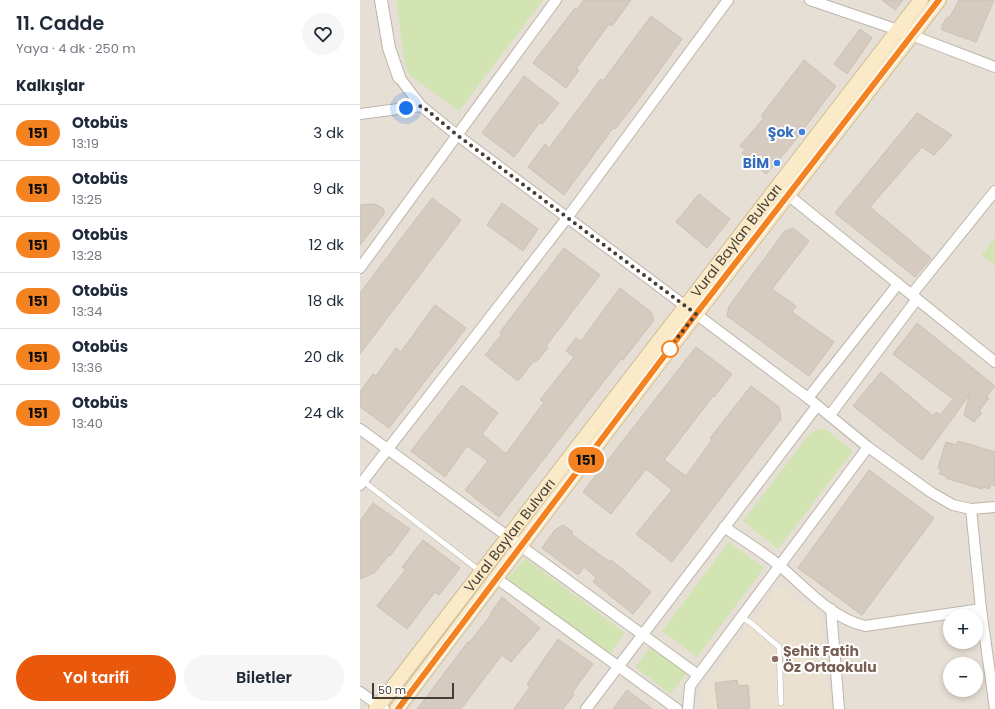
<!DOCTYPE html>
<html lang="tr">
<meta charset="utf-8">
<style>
:root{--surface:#fff;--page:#f6f6f7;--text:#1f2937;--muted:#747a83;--line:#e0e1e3;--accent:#ea580c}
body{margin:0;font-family:Poppins,sans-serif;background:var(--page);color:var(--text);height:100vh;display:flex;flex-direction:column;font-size:15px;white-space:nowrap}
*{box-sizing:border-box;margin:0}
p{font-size:13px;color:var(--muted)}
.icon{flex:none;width:22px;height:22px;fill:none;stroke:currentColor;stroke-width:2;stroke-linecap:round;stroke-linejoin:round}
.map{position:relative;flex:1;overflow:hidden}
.details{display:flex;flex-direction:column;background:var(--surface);width:360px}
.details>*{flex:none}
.badge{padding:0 8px;border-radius:13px;font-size:14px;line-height:26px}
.tools{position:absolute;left:583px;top:609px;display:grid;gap:8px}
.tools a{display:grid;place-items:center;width:40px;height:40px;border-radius:50%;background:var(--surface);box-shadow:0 2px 6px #0003;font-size:20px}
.scale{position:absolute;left:12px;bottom:10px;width:82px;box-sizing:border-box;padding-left:4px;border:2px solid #443e36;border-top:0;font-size:11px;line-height:14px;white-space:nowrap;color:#443e36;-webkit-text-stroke:3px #fff;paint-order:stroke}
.you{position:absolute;width:20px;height:20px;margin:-10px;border:3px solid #fff;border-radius:50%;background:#1a73e8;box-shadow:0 0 0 6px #1a73e833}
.map>.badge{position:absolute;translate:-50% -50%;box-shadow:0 0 0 2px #fff}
h2{padding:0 16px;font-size:15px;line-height:36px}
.round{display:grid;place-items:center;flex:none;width:42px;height:42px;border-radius:21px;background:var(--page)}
.summary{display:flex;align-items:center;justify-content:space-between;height:68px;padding:0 16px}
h1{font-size:19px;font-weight:600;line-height:30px}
.cta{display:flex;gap:8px;margin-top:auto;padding:8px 16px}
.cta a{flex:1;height:46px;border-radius:24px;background:var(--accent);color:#fff;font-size:16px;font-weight:600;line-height:46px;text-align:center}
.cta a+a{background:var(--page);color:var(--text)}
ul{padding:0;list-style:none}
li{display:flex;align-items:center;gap:12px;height:56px;padding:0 16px;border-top:1px solid var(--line)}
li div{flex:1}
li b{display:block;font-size:15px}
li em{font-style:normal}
li .badge{min-width:44px;font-weight:700;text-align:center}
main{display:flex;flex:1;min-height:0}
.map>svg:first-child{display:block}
.residential{fill:#e6dfd5;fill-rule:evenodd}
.education{fill:#eae1d1}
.green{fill:#d1e4b2}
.building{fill:#d6cbc0;stroke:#cdc0b1}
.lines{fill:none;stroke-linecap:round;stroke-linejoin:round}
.service-casing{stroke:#bdb5aa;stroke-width:6}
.minor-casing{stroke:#bdb5aa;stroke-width:12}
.tertiary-casing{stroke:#bdb5aa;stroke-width:14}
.secondary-casing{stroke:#cfbd99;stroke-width:16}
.service{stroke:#fff;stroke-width:5}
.minor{stroke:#fff;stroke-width:10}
.tertiary{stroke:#fff;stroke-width:12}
.secondary{stroke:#fbeac8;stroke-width:14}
.line-casing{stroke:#fff;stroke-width:9}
.line{stroke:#f58220;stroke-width:6}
.walk{stroke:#443e36;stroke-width:4;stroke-dasharray:0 7.2}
.shop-dot{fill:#3f7fe0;stroke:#fff;stroke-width:1.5}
.stop-dot{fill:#fff;stroke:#f58220;stroke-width:2}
.education-dot{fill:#8d6e63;stroke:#fff;stroke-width:1.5}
.labels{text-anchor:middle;stroke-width:4;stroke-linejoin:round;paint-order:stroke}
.shop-label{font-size:14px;font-weight:bold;fill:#366cbe;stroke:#fff;text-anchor:end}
.street-label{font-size:14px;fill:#443e36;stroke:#fff}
.education-label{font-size:14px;font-weight:bold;fill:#785e54;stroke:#fff;text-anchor:start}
</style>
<main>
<section class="details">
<div class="summary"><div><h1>11. Cadde</h1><p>Yaya · 4 dk · 250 m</p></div><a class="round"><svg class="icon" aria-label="heart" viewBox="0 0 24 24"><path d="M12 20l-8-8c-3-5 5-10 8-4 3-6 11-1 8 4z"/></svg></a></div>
<h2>Kalkışlar</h2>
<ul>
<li><span class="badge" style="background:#f58220;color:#111">151</span><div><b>Otobüs</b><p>13:19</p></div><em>3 dk</em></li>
<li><span class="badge" style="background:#f58220;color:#111">151</span><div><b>Otobüs</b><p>13:25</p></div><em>9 dk</em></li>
<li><span class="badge" style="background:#f58220;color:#111">151</span><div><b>Otobüs</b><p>13:28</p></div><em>12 dk</em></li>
<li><span class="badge" style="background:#f58220;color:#111">151</span><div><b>Otobüs</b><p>13:34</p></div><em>18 dk</em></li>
<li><span class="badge" style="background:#f58220;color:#111">151</span><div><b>Otobüs</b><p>13:36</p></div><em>20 dk</em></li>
<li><span class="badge" style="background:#f58220;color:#111">151</span><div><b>Otobüs</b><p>13:40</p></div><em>24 dk</em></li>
</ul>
<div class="cta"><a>Yol tarifi</a><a>Biletler</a></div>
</section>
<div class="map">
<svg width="635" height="709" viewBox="0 0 635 709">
<rect width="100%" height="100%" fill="#f2eee7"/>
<path class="residential" d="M0 0H635V709H0ZM590 616H616V642H590ZM590 664H616V690H590Z"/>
<path class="education" d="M419 585 460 616 471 709H343L341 691Z"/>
<g class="green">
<path d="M36 0H183L99 111 48 74 45 64Z"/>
<path d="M635 237V265L622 255Z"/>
<path d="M465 429 493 451 418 549 383 521 451 432Z"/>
<path d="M369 542 404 568 337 657 302 631Z"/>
<path d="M165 558 265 633 249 655 147 580Z"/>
<path d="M293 644 328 671 310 694 275 667Z"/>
</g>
<g class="building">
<path d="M224 0H271L252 26 249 24 216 69 219 70 206 88 173 63 215 8 217 9Z"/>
<path d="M522 0H543L535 10Z"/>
<path d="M599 0H634L616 42 582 30V26L587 17H590Z"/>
<path d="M291 16 322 39 281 96 255 129 253 128 204 195 168 167 185 144 189 148 241 79 243 81Z"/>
<path d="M500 29 512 38 487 74 474 64Z"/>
<path d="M444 60 476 86 430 147 406 174 382 153 385 150 380 146 404 118 401 116Z"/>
<path d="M164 76 199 103 182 124 180 122 154 157 122 133Z"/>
<path d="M557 113 592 135 574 155 562 147 510 207 571 258 555 277 475 213Z"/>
<path d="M339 194 370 219 347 248 316 222Z"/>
<path d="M72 198 101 220 0 354V293Z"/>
<path d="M142 203 178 229 163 251 127 225Z"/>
<path d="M15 204 24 209V214L0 245V205Z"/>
<path d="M433 228 449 241 412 289 436 306 432 312 474 342 449 376 367 316 369 306 425 231Z"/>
<path d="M204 248 240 275 186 346 188 348 176 362 174 361 158 381 125 355 142 334 140 332Z"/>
<path d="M260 288 291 312 294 320 263 360 261 359 139 517 105 490 128 461 113 450 107 446 85 477 51 451 102 385 138 413 122 434 146 454 184 402 180 400 214 357 206 351 216 338 221 341Z"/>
<path d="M75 305 106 328 29 428 0 407V392L13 374 16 376 36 348 41 352Z"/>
<path d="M557 323 635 386 626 397 629 398 619 411 622 413 614 422 604 415 610 394 562 460 493 406 521 372 573 416 576 412 580 415 593 399 533 354Z"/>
<path d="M336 347 372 374 354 397 353 396 304 460 326 476 352 440 350 438 391 386 419 407 421 419 312 562 276 534 312 490 310 488 286 469 251 514 223 492Z"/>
<path d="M598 441 635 452V486L631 484 629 489 623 487 622 489 586 478V476L579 474 581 469 578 468 586 442 596 445Z"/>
<path d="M509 470 574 518 502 615 438 568Z"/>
<path d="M13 503 50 529 30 556 29 555 14 573 0 579V521Z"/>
<path d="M203 525 213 532 211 534 250 562 251 560 291 592 273 614 233 582 236 577 224 567 218 575 182 548 195 530Z"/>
<path d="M63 540 100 568 79 595 75 592 47 629 17 606 46 569 42 567Z"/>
<path d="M142 597 180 628 151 662 142 655 101 709H57L108 642 109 643 131 615 130 614Z"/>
<path d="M198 639 233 664 212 693 214 695 203 709H154L170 687 167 684Z"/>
<path d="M377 680 378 686 388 685 390 709H358L355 683Z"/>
<path d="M267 690 292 709H253Z"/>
</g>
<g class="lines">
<g class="service-casing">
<g id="service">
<path d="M3 481 120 571"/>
<path d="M381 617 391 623 419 647 421 703"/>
</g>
</g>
<g class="minor-casing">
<g id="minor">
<path d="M450 0 538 30 635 67"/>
<path d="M39 77 61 106 97 135 448 398 508 447 572 493 593 505 611 509 635 507"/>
<path d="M0 114 61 106"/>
<path d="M423 191 635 362"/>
<path d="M0 268 196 0"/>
<path d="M552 294 635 191"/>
<path d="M448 398 538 284"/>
<path d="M470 415 557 299"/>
<path d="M0 429 338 675"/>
<path d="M0 485 207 218 368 0"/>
<path d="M611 509 621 609 635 709"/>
<path d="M364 527C383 540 403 552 420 566 446 588 471 618 505 626L621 609"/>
<path d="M136 578 317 709"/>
<path d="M471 609 479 709"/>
<path d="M0 692 24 709"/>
<path d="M226 709 457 406"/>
<path d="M328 709 330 686 508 447"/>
</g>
</g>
<g class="tertiary-casing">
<path id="tertiary" d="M21 0 29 48 39 77"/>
</g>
<g class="secondary-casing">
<g id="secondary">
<path id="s1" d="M16 709 561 0"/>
<path d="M37 709 336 314 579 0"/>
</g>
</g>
<use href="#service" class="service"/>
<use href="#minor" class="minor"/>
<use href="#tertiary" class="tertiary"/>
<use href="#secondary" class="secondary"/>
</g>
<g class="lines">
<g class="line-casing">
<path id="line" d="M38 709 336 314 579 0"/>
</g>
<use href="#line" class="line"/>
<path class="walk" d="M46 108 62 106 97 135 336 314 308 350 310 349"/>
</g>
<g class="shop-dot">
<circle cx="442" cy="132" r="4"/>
<circle cx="417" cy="163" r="4"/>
</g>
<circle class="stop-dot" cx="310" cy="349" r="8"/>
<circle class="education-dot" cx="415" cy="659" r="4"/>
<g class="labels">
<g class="shop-label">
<text x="434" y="137">Şok</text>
<text x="409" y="168">BİM</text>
</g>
<g class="street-label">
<text dy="5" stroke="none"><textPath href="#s1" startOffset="591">Vural Baylan Bulvarı</textPath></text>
<text dy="5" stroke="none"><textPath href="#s1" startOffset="219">Vural Baylan Bulvarı</textPath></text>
</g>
<g class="education-label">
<text x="423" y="656">Şehit Fatih<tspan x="423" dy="16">Öz Ortaokulu</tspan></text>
</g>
</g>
</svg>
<div class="tools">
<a>+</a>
<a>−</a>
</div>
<div class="scale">50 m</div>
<div class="you" style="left:46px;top:108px"></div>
<b class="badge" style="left:226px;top:460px;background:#f58220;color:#111">151</b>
</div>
</main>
